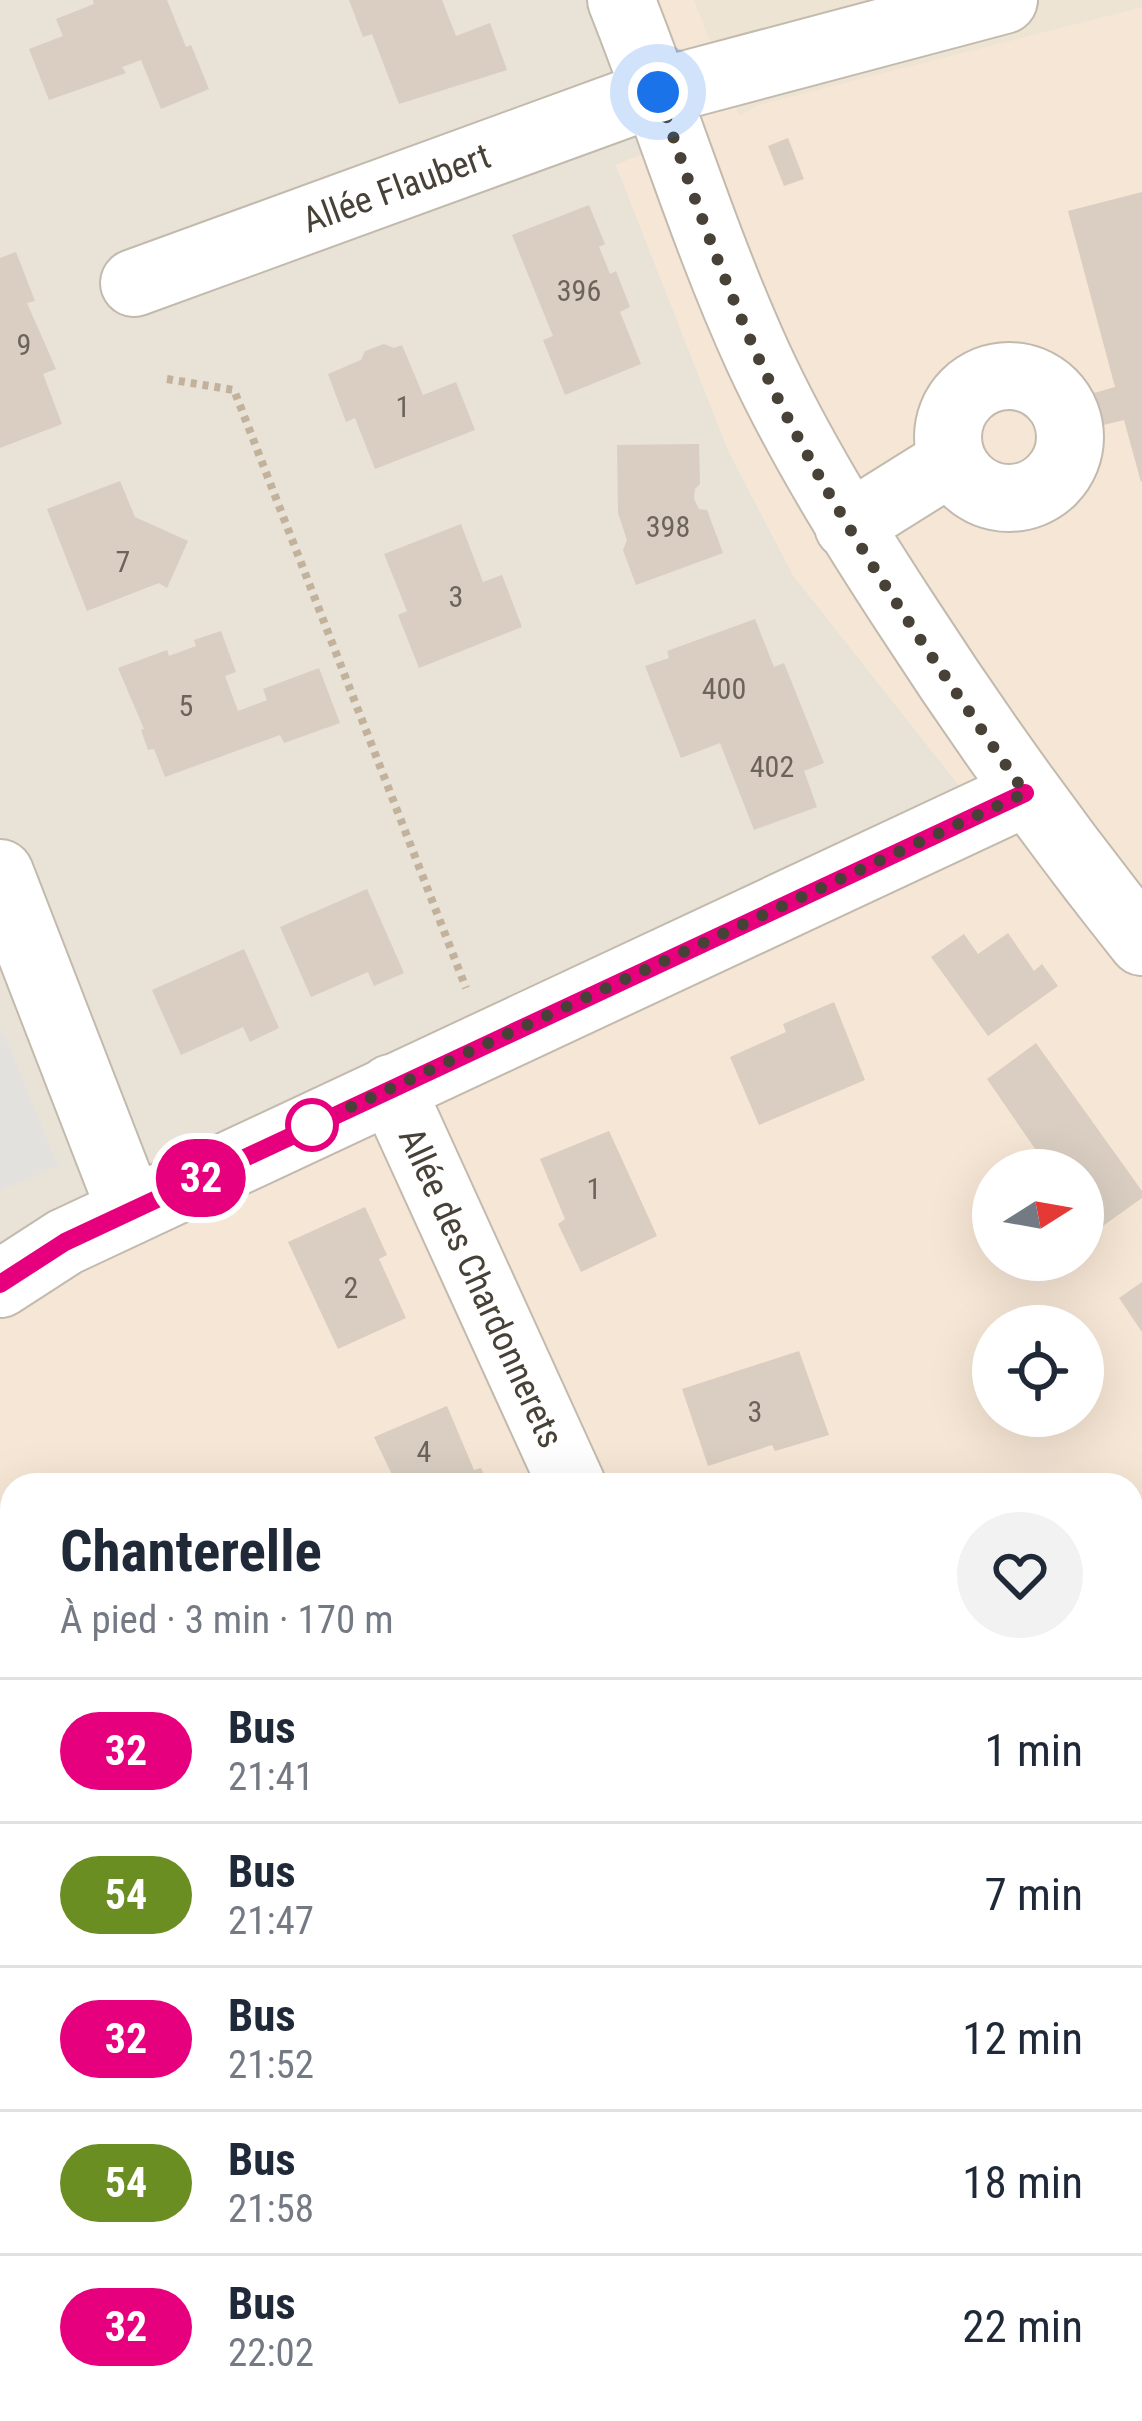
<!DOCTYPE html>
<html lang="fr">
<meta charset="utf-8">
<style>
:root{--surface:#fff;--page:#f2f2f3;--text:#1f2937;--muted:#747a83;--line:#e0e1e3}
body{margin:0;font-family:"Roboto Condensed",sans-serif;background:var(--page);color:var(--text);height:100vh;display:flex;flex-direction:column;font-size:45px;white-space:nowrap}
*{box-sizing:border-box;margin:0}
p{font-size:39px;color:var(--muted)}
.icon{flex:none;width:66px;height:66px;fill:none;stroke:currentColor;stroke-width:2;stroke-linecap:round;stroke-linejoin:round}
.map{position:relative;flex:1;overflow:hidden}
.panel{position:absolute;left:0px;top:1473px;width:1143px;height:948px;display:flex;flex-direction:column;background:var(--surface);border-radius:36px 36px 0 0;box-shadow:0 12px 48px #0002}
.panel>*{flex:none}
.badge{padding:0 24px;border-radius:39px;font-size:42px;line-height:78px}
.needle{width:78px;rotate:79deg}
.controls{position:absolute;left:972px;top:1149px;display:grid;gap:24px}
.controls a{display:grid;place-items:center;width:132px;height:132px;border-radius:50%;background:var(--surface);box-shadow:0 12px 48px #0002;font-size:60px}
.you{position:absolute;width:60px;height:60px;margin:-30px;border:9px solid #fff;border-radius:50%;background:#1a73e8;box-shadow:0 0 0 18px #1a73e833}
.map>.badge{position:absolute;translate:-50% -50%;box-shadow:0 0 0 6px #fff}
.round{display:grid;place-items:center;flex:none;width:126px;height:126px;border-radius:63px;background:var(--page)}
.summary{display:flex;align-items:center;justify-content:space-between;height:204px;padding:0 60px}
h1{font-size:57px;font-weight:700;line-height:90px}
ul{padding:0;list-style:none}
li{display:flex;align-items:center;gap:36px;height:144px;padding:0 60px;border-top:3px solid var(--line)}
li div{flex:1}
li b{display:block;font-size:45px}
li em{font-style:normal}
li .badge{min-width:132px;font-weight:700;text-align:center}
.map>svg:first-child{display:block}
.residential{fill:#e9e2d7;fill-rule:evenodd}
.commercial{fill:#f6e6d5;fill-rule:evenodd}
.education{fill:#eee4d3}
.parking{fill:#e3e1de}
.building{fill:#d9cec1}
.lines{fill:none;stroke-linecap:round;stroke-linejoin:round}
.minor-casing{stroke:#c3baae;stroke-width:70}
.path{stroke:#c2b29c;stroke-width:8;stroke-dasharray:6 6;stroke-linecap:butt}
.minor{stroke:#fff;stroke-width:66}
.line-casing{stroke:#fff;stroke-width:27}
.line{stroke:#e6007e;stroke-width:18}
.walk{stroke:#484137;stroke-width:12;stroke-dasharray:0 21.6}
.stop-dot{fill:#fff;stroke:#e6007e;stroke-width:6}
.labels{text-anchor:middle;stroke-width:10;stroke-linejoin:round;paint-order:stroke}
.number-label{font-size:30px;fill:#6c645a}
.street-label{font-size:36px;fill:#484137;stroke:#fff}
</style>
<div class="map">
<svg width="1142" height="2421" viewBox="0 0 1142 2421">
<rect width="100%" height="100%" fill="#f5f0e9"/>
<path class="residential" d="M0 0H694L739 116 616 165 729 452 793 575 1142 1017 1131 1485 0 1318ZM993 1170H1083V1260H993ZM993 1326H1083V1416H993Z"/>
<path class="commercial" d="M623 0H1142V2421H0V1258L980 812 793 575 729 452 616 165 676 140ZM993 1170H1083V1260H993ZM993 1326H1083V1416H993ZM12 1485H1131V2409H12Z"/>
<path class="education" d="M694 0H1142V7L759 105 739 116Z"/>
<path class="parking" d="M3 1032 58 1166 0 1190V1033Z"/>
<g class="building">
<path d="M93 0H167L186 47 191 45 209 89 161 109 141 60 122 67 126 73 49 100 29 49 63 36 56 19 94 4Z"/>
<path d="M349 0H442L456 36 490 23 507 70 399 104 372 34 363 37Z"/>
<path d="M788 138 804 179 784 186 768 146Z"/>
<path d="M1142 192V481L1141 482 1124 420 1095 427 1087 395 1115 387 1068 211Z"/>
<path d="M589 205 605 244 599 247 610 274 616 271 630 307 620 312 641 364 565 395 543 340 553 336 512 235Z"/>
<path d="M16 252 35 301 27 303 56 369 43 374 62 424 0 448V258Z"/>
<path d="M384 344 394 348 402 345 423 395 456 382 475 430 375 469 355 418 346 422 328 374 361 360 365 351Z"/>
<path d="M699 444 700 484 695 489 694 499 699 509 707 510 723 553 636 585 623 550 627 540 618 513 617 445Z"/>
<path d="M120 481 135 517 188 541 167 588 159 583 87 611 47 509Z"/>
<path d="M461 524 483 582 502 575 522 627 419 668 398 615 407 611 384 554Z"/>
<path d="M755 619 774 667 784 663 824 763 804 771 817 807 754 830 720 743 681 758 645 666 669 658 667 651Z"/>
<path d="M221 631 236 672 225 676 238 711 267 700 263 689 319 668 340 723 284 743 280 735 165 777 154 749 148 750 141 730 144 729 118 668 167 650 169 656 196 646 194 640Z"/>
<path d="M367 889 404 973 374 986 368 972 311 997 280 927Z"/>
<path d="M1008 933 1034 971 1042 964 1058 986 988 1036 931 957 964 934 978 954Z"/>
<path d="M244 949 279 1028 250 1042 243 1027 181 1055 152 990Z"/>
<path d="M834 1002 865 1080 759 1125 730 1057 786 1032 783 1024Z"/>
<path d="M1036 1043 1142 1191V1198L1093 1233 1083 1218V1170H1019L1040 1156 987 1079Z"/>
<path d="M609 1131 657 1236 581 1272 558 1224 565 1219 540 1159Z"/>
<path d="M365 1207 387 1255 379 1259 406 1318 338 1349 288 1242Z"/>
<path d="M1142 1282V1332L1119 1298Z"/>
<path d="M799 1351 829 1435 775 1451 772 1445 708 1466 682 1389Z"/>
<path d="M447 1406 474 1470 481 1468 489 1485H397L374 1437Z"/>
<path d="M12 1561V1698L0 1700V1563Z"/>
<path d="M12 1851V1932L0 1934V1853Z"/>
<path d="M12 2140V2359L0 2356V2141Z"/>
<path d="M90 2409H279L276 2421H130Z"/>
<path d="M611 2409H725L727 2421H614Z"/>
</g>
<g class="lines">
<g class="minor-casing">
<g id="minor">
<path d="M621 0C668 118 705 241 758 357 800 448 853 533 908 617 981 730 1058 837 1142 942"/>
<path id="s1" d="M134 283 658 92 1004 0"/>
<circle cx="1009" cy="437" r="61"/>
<path d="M848 526 952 461"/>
<path d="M0 873 131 1211"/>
<path id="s2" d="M391 1088 572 1485"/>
<path d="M0 1284 65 1242 1025 793"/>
<path d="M1131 1951 1142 1949"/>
<path d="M499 2409 501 2421"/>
<path d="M807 2409 809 2421"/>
<path d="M992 2409 995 2421"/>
<path d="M1116 2409 1118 2421"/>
</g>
</g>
<path class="path" d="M167 379 234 390 466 988"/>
<use href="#minor" class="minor"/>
</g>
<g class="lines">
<g class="line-casing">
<path id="line" d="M0 1284 65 1242 1025 793"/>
</g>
<use href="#line" class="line"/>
<path class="walk" d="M312 1125 1025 793C929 653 829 512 758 357 719 270 688 181 658 92"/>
</g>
<circle class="stop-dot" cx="312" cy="1125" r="24"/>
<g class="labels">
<g class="number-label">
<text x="579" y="301">396</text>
<text x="24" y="355">9</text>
<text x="403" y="417">1</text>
<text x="668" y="537">398</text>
<text x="123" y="572">7</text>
<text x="456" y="607">3</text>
<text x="724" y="699">400</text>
<text x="186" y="716">5</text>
<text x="772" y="777">402</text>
<text x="594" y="1199">1</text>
<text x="351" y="1298">2</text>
<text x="755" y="1422">3</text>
<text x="424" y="1462">4</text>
</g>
<g class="street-label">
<text dy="13" stroke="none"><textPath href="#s1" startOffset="279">Allée Flaubert</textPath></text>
<text dy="13" stroke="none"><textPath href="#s2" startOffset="219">Allée des Chardonnerets</textPath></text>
</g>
</g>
</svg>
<div class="controls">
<a><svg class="needle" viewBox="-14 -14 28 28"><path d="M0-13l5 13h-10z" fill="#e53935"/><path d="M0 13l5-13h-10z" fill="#747a83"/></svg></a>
<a><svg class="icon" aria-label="locate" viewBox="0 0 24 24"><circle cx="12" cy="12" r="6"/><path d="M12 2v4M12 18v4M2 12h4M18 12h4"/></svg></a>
</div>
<div class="you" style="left:658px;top:92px"></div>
<b class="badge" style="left:201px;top:1178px;background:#e6007e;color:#fff">32</b>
<section class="panel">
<div class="summary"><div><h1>Chanterelle</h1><p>À pied · 3 min · 170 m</p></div><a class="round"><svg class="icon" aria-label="heart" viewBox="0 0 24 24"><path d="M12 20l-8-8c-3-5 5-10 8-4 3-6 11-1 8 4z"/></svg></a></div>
<ul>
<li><span class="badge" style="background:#e6007e;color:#fff">32</span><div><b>Bus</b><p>21:41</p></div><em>1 min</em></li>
<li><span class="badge" style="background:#6b8e23;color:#fff">54</span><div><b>Bus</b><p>21:47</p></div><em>7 min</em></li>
<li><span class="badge" style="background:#e6007e;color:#fff">32</span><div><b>Bus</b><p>21:52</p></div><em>12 min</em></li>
<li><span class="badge" style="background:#6b8e23;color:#fff">54</span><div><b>Bus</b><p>21:58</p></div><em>18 min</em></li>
<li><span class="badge" style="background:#e6007e;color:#fff">32</span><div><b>Bus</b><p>22:02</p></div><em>22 min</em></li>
</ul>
</section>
</div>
